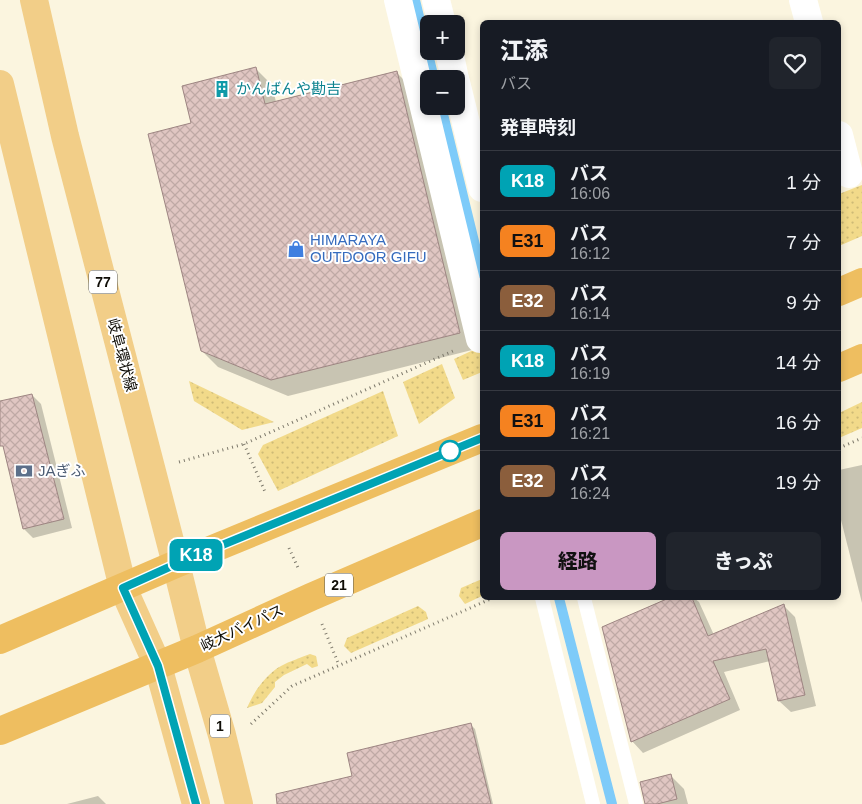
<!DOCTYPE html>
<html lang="ja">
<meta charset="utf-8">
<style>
:root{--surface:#171b24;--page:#20242c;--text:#f1f3f6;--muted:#9ea1a6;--line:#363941;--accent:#c997c2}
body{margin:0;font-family:Arial,"Noto Sans JP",sans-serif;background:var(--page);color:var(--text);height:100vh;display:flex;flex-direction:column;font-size:19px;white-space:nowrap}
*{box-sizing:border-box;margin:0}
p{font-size:16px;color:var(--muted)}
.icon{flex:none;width:28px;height:28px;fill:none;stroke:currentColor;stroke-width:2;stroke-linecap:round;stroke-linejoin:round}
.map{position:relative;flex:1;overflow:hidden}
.drawer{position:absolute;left:480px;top:20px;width:361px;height:580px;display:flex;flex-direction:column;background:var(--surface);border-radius:8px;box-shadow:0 2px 8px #0003}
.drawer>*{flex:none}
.badge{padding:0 10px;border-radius:8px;font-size:18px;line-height:32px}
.tools{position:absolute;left:420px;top:15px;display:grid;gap:10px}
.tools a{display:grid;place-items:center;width:45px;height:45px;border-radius:8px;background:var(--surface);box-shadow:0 2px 8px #0003;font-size:25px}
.map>.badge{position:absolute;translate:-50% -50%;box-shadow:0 0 0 2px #fff}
h2{padding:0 20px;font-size:19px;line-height:45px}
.round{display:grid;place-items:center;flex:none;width:52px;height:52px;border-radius:8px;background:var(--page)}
.head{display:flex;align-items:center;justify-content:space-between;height:85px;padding:0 20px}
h1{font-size:24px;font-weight:800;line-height:38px}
.action{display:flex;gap:10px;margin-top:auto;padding:10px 20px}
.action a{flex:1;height:58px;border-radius:8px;background:var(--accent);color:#111;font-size:20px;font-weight:800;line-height:58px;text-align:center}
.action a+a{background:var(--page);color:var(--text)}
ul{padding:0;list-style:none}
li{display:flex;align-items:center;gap:15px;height:60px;padding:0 20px;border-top:1px solid var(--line)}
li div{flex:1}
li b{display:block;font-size:19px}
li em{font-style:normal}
li .badge{min-width:55px;font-weight:700;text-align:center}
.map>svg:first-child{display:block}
.grass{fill:url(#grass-dots)}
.shadow{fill:#0003}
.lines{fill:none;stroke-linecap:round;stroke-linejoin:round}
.stream{stroke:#7ecbf9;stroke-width:10}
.building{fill:url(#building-cross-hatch);stroke:#9d8582}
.path{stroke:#7d796b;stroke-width:3;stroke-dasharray:1 4;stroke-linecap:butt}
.service{stroke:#fff;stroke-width:14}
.minor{stroke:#fff;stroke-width:28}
.primary{stroke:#f2ce88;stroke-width:28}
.trunk{stroke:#eebe60;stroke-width:28}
.line-casing{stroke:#fff;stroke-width:11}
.line{stroke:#00a3b4;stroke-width:8}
.stop-dot{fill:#fff;stroke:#00a3b4;stroke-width:2.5}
.labels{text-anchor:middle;stroke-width:4;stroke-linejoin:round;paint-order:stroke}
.shield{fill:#fff;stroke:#575651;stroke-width:1}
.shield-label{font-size:14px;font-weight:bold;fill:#0f0d06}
.culture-label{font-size:15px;fill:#0d838f;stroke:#fff;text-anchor:start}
.shop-label{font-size:15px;fill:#366cbe;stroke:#fff;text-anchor:start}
.street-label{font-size:15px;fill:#0f0d06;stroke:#fff}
.service-label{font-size:15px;fill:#4e5e75;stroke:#fff;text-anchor:start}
</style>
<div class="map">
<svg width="862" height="804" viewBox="0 0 862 804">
<defs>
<pattern id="grass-dots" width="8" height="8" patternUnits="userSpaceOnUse" patternTransform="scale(1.25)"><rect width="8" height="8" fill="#f2da8a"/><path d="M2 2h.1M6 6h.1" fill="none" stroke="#ceba76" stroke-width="1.8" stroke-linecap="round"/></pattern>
<pattern id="building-cross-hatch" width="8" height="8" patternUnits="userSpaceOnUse" patternTransform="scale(1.25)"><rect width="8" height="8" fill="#e0c6c2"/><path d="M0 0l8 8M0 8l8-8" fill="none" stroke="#bfa9a5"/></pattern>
</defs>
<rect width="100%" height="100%" fill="#fbf5df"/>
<g class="grass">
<path d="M862 185V236L839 246V194Z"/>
<path d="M482 346V372L463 380 454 359Z"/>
<path d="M442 364 455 398 419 424 403 382Z"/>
<path d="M189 381 274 422 242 430 194 401Z"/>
<path d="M383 391 398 436 278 491 258 454 263 445Z"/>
<path d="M862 402V428L839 438V413Z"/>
<path d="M482 579V596L465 604 459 596 461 588Z"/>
<path d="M418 606 426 612 428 619 351 653 344 646 347 638Z"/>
<path d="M310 654 316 656 318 666 312 668 307 664 284 675 275 682V687L262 703 247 708C253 693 266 674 281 666 290 661 300 658 310 654Z"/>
</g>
<g class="shadow">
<path d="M256 69 272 85 276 102 396 72 413 89 476 349 288 396 218 367 202 351 193 124Z"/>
<path d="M32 395 41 404 72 528 33 538 24 529 0 434V402Z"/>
<path d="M862 465V603L839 512V470Z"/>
<path d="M672 598H694L699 602 714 635 783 605 795 617 816 706 791 712 779 701 770 661 724 672 740 710 643 753 632 741 604 627Z"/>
<path d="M471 725 475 729 493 804H289L354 777Z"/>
<path d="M671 776 684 789 688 804H647Z"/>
<path d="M98 796 106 804H67Z"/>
</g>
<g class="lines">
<g class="stream">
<path d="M415 0 434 79"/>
<path d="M441 106 482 274"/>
<path d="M559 598 612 804"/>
</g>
</g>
<g class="building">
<path d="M256 67 265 104 397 71 460 333 271 380 201 351 148 134 191 123 182 86Z"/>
<path d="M32 394 64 519 23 529 3 446H0V401Z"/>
<path d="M669 598H692L708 636 784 604 805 695 778 701 766 649 713 661 730 699 631 742 602 627Z"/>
<path d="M471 723 491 804H277L276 794 352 776 347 753Z"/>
<path d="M671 774 677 799 657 804H645L640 782Z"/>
</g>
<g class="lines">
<g class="path">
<path d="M244 444 266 494"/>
<path d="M839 448 862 438"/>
<path d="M179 462 244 444 453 351"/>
<path d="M289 548 299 570"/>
<path d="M322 624 339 665"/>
<path d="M251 724 292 686 493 598"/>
</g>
<g class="service">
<path d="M542 598 593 804"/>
<path d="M584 598 636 804"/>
</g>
<g class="minor">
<path d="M398 0 480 339"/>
<path d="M436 0 442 24"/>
<path d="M803 0 809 22"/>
<path d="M449 51 455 79"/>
<path d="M456 82 482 188"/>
<path d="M839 135 849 174"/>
</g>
<g class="primary">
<path d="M34 0 65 136 176 564 197 649 222 735 239 804"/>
<path d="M0 84 123 588 158 666 196 804"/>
</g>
<g class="trunk">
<path d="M839 292 862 282"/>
<path d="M839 368 862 358"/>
<path d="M0 640 176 564 482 438"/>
<path d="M0 731 197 649 311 597 482 523"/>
</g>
</g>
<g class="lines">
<g class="line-casing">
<path id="line" d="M196 804 158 666 123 588 176 564 482 438"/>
</g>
<use href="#line" class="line"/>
</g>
<defs>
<g id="building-bare" transform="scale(1.35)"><path d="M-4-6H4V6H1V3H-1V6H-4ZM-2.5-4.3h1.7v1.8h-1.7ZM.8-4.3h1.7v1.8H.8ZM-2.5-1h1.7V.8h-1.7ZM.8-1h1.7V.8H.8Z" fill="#0f9aa8" stroke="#fff" stroke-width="2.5" paint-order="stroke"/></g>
<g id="shop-bare" transform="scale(1.35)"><path d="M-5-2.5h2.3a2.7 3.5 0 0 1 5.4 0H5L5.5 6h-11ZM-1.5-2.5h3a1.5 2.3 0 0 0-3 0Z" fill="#3f7fe0" stroke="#fff" stroke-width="2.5" paint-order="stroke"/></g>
<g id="bank-bare" transform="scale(1.35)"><path d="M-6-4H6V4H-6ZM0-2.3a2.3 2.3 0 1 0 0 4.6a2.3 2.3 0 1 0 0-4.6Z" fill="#5c6f8a" stroke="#fff" stroke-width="2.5" paint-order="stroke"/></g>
</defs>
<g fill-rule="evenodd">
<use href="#building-bare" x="222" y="89"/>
<use href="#shop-bare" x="296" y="249"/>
<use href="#bank-bare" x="24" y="471"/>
</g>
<circle class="stop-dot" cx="450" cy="451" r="10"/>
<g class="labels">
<g class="shield">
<rect x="89" y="270.5" width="28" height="23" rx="4"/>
<rect x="325" y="573.5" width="28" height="23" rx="4"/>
<rect x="210" y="714.5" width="20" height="23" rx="4"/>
</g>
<g class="shield-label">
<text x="103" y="287">77</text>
<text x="339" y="590">21</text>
<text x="220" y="731">1</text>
</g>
<g class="culture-label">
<text x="236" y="94">かんばんや勘吉</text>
</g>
<g class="shop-label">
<text x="310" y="245">HIMARAYA<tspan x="310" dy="17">OUTDOOR GIFU</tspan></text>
</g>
<g class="street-label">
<text transform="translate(122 355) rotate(75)" y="5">岐阜環状線</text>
<text transform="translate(242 628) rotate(-25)" y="5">岐大バイパス</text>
</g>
<g class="service-label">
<text x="38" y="476">JAぎふ</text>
</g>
</g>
</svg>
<div class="tools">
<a>+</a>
<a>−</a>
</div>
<b class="badge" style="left:196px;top:555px;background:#00a3b4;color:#fff">K18</b>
<section class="drawer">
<div class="head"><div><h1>江添</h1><p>バス</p></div><a class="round"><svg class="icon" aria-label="heart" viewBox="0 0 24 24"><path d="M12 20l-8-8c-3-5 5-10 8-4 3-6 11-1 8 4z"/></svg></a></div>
<h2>発車時刻</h2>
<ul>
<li><span class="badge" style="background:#00a3b4;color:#fff">K18</span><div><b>バス</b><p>16:06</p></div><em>1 分</em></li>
<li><span class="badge" style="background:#f58220;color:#111">E31</span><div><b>バス</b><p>16:12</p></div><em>7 分</em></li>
<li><span class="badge" style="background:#8b5e3c;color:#fff">E32</span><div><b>バス</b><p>16:14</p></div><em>9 分</em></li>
<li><span class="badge" style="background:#00a3b4;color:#fff">K18</span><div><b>バス</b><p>16:19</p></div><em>14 分</em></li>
<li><span class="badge" style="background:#f58220;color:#111">E31</span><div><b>バス</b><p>16:21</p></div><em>16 分</em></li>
<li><span class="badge" style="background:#8b5e3c;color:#fff">E32</span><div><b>バス</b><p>16:24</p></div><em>19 分</em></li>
</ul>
<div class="action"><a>経路</a><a>きっぷ</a></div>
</section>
</div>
